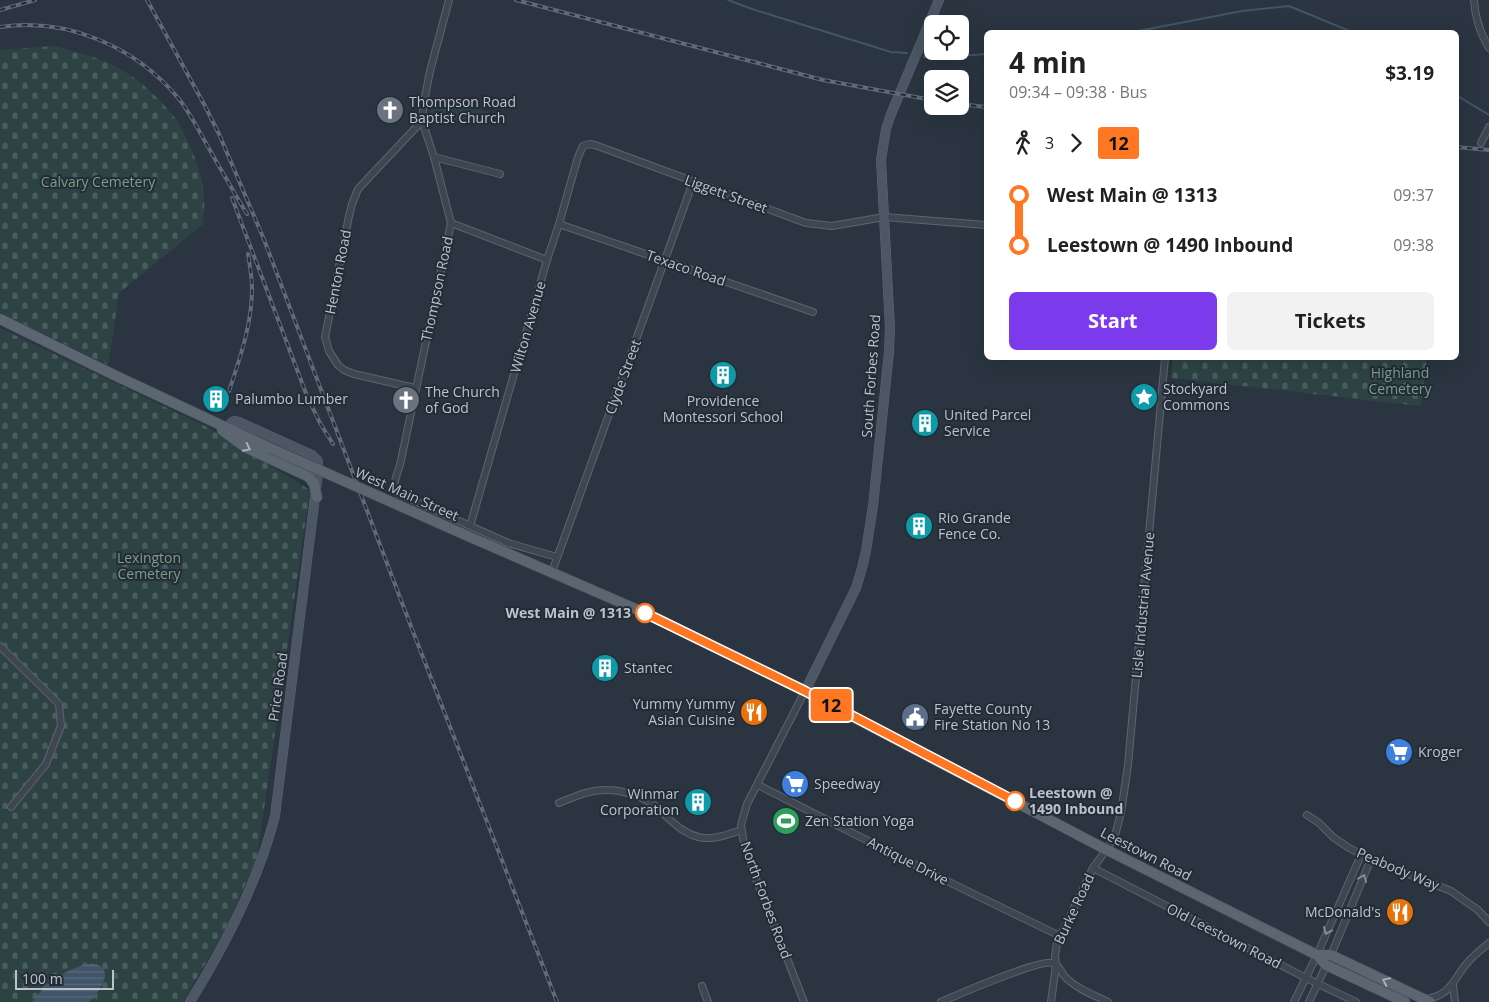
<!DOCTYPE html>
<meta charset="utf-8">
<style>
:root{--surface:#fff;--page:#f2f2f2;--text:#202124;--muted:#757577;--accent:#7c3aed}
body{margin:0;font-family:"Open Sans",sans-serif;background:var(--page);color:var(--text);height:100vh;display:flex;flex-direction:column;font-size:19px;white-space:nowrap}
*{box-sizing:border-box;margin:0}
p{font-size:16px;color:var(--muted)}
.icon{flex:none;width:28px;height:28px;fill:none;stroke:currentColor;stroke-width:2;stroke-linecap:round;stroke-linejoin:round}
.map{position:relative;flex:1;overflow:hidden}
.details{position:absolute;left:984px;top:30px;width:475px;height:330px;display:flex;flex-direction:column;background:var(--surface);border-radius:8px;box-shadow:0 5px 20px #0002}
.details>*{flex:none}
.badge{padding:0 10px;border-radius:4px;font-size:18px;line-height:32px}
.tools{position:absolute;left:924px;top:15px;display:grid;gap:10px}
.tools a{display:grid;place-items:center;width:45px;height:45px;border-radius:8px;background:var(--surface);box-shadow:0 5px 20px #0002;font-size:25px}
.scale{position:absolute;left:15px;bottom:12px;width:99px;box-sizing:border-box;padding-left:5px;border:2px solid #bbc2cb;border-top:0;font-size:14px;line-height:18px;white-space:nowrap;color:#bbc2cb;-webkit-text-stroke:4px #232c37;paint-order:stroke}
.map>.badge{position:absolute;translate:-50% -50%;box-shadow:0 0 0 2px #fff}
.legs{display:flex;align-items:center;gap:8px;height:55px;padding:0 25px;font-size:16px}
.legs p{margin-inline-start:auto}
.head{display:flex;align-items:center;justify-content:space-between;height:85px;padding:0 25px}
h1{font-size:28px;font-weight:700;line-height:38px}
.primary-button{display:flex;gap:10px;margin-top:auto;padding:10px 25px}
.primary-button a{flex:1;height:58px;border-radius:8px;background:var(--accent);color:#fff;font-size:20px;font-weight:700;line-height:58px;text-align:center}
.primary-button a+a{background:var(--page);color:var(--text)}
ul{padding:0 25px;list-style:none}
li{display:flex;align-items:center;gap:18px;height:50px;font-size:19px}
li i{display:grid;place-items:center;width:8px;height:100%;margin:0 6px;background:currentColor}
li i::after{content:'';width:12px;height:12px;margin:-6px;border:4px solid;border-radius:50%;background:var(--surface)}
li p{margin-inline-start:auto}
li:first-child i{background:linear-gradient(#0000 50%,currentColor 0)}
li:last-child i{background:linear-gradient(currentColor 50%,#0000 0)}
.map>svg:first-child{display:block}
.cemetery{fill:url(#cemetery-stones)}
.park{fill:#2d4343}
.water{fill:url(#water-rules)}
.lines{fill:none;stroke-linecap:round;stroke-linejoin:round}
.stream{stroke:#415468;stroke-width:2}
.street-casing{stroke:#5c656f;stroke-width:8}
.secondary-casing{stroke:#5c656f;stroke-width:10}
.primary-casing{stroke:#48505b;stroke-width:11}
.street{stroke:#3e4751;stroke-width:6}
.secondary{stroke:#4c5664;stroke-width:9}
.primary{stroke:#5c6671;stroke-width:10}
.rail-casing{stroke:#616b78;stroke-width:4}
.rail{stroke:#232c37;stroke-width:2;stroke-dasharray:5.5;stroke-linecap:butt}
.primary-bridge-casing{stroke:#48505b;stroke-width:11;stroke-linecap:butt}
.primary-bridge{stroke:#5c6671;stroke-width:10}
.oneway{stroke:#a8b0b9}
.oneway2{stroke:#838b94}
.line-1-casing{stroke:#fff;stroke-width:11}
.line-1{stroke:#ff7723;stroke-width:8}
.stop-1-dot{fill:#fff;stroke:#ff7723;stroke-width:2.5}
.labels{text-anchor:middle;stroke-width:4;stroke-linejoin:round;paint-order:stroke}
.poi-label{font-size:14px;fill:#bbc2cb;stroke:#232c37;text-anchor:start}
.park-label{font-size:14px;fill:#7c9f82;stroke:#232c37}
.street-label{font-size:14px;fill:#bbc2cb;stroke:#232c37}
.stop-label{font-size:14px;font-weight:bold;fill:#bbc2cb;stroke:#232c37;text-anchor:end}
</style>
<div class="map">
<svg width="1489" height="1002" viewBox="0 0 1489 1002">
<defs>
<pattern id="cemetery-stones" width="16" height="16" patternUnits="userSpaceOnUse" patternTransform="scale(1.25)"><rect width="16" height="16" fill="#2d4343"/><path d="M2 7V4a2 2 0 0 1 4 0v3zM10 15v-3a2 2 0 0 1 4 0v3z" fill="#4a5c5d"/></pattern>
<pattern id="water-rules" width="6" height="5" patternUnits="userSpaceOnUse" patternTransform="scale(1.25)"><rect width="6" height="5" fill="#415468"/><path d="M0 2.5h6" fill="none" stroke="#5a6b7c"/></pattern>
</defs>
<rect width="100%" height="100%" fill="#2a3541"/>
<g class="cemetery">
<path d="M54 46C76 52 99 57 119 68 138 79 157 96 171 113 185 129 204 175 204 197 205 206 203 215 203 224L119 293 108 365 0 313V50Z"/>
<path d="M0 328 207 427 310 490 257 858 226 928 183 1002H0Z"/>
<path d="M1173 358H1427L1421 406 1171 378Z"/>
</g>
<path class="park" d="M431 101 489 112 484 126 429 115Z"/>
<path class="water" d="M92 963C117 968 100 991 89 1002H32C47 981 67 968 92 963Z"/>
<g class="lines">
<g class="stream">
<path d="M728 0 752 9 891 52 907 53"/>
<path d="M1133 32 1242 11 1289 6 1352 32"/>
<path d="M924 57 973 55 986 54"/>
<path d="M1456 95 1489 115"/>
</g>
<g class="street-casing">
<g id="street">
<path d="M449 0 430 71 424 102 422 121 434 157 451 223 400 465C397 474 392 484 397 493L508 543 557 557"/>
<path d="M1474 0C1475 17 1480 33 1489 48"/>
<path d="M1481 143 1489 127"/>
<path d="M434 157 500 174"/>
<path d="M451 223 547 260"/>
<path d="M559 224 813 312"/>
<path d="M415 388 354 374 344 370 338 365 329 351 325 337 349 216 352 204 358 189 422 121"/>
<path d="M470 526 547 260 559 224 578 157 583 146 590 144 595 145 806 223 832 226 884 217 986 225"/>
<path d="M552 572 693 182"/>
<path d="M0 646 59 704 61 726 46 764 11 807"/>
<path d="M758 785 953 884 1060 936"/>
<path d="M559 803C574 797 590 789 607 790 622 790 642 796 654 805 669 818 683 836 704 838 717 839 729 834 741 830"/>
<path d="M1307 815 1319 823 1333 837 1349 848 1371 859 1451 891 1478 910 1489 922"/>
<path d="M1093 868 1306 978 1356 1002"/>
<path d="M1453 985 1455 1002"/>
<path d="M702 986 708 1002"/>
<path d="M1424 999C1451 997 1453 979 1468 962 1474 955 1482 949 1489 943"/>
<path d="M804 1002 756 879 744 844 741 825 747 804 805 691"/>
<path d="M941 1002C957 995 1040 959 1053 963 1058 964 1062 973 1065 977 1077 989 1094 995 1108 1002"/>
<path d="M1051 1002 1056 965 1055 956 1057 943 1093 868 1114 839 1121 813 1128 765 1165 358"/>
<path d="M1294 1002 1317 955 1361 855"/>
<path d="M1309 1002 1331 955 1371 859"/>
</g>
</g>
<g class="secondary-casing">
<g id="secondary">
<path d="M805 691 856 588 862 568 866 551 873 506 889 352 890 328 881 160 886 129 891 114 939 0"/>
<path d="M190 1002C226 944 258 882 275 816L318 473V461L312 455 239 422 234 421 231 423 228 429"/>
</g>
</g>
<g class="primary-casing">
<g id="primary">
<path d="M0 319 114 375 270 448"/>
<path d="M222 430 245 447 309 477 314 484 317 497"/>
<path d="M470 537 645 613 771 674 1107 850 1317 955 1326 965 1405 1002"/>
<path d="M1317 955H1331L1430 1002"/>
</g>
</g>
<use href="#street" class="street"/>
<use href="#secondary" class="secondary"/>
<use href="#primary" class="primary"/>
<g class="rail-casing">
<g id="rail">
<path d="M147 0 205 106 219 134 263 237 412 629 557 1002"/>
<path d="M516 0 823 80 932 100"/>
<path d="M0 10 35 0"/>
<path d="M0 27C68 17 136 47 179 99 190 113 198 129 207 145 220 168 233 191 247 214"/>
<path d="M960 104 986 107"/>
<path d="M1456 147 1489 150"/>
<path d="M232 198 307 396 320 423 333 444"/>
<path d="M229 391C240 358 252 324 252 289 252 277 250 266 248 254"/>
</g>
</g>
<use href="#rail" class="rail"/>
<g class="primary-bridge-casing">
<path id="primary-bridge" d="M270 448 470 537"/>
</g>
<use href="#primary-bridge" class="primary-bridge"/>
</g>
<defs><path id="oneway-chevron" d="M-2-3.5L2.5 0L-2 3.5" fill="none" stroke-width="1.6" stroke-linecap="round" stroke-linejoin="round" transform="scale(1.25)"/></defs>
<g class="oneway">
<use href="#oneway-chevron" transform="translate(247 448) rotate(26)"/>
<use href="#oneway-chevron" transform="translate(1386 981) rotate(-154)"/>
</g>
<g class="oneway2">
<use href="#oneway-chevron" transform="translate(1363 878) rotate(-67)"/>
<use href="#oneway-chevron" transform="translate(1327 931) rotate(113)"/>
</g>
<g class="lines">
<g class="line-1-casing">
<path id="line-1" d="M645 613 805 691 1015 801"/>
</g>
<use href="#line-1" class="line-1"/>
</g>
<defs>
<g id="church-disc" transform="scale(1.4375)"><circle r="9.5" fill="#6b7280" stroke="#232c37"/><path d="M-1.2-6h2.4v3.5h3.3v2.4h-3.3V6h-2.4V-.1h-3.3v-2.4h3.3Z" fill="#fff"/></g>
<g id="building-disc" transform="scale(1.4375)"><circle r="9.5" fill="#0f9aa8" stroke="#232c37"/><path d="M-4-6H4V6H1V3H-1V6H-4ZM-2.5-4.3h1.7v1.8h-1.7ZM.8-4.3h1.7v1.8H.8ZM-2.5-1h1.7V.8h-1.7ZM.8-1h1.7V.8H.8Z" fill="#fff"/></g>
<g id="sight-disc" transform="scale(1.4375)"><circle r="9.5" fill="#0f9aa8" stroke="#232c37"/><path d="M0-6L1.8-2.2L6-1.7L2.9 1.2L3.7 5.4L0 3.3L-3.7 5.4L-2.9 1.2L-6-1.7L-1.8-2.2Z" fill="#fff"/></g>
<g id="restaurant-disc" transform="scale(1.4375)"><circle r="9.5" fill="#e8710a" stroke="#232c37"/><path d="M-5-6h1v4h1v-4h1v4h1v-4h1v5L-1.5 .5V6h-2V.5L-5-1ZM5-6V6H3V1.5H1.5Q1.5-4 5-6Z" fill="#fff"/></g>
<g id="civic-disc" transform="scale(1.4375)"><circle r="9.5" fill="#5c6f8a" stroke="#232c37"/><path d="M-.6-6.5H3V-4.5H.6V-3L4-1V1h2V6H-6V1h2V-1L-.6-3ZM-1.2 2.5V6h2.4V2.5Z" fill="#fff"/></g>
<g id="supermarket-disc" transform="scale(1.4375)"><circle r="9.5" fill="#3f7fe0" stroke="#232c37"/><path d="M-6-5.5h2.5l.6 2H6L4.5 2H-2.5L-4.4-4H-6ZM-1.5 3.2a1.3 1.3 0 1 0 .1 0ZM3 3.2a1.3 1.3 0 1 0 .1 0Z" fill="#fff"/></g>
<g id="stadium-disc" transform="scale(1.4375)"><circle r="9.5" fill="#2e9e5b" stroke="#232c37"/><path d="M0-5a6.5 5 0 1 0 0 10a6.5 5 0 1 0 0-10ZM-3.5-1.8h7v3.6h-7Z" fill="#fff"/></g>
</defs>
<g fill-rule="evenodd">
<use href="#church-disc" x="390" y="110"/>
<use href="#building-disc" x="723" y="375"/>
<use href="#sight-disc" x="1144" y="397"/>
<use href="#building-disc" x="216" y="399"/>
<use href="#church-disc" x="406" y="400"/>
<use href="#building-disc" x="925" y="423"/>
<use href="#building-disc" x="919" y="526"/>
<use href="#building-disc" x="605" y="668"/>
<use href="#restaurant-disc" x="754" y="712"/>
<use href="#civic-disc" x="915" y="717"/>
<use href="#supermarket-disc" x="1399" y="752"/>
<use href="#supermarket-disc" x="795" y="784"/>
<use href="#building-disc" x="698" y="802"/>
<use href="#stadium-disc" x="786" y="821"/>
<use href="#restaurant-disc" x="1400" y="912"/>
</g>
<g class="stop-1-dot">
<circle cx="645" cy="613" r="9"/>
<circle cx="1015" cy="801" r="9"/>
</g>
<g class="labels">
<g class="poi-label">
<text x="409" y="107">Thompson Road<tspan x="409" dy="16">Baptist Church</tspan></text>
<text x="1163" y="394">Stockyard<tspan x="1163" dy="16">Commons</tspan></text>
<text x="425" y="397">The Church<tspan x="425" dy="16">of God</tspan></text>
<text x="235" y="404">Palumbo Lumber</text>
<text x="723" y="406" text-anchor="middle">Providence<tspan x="723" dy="16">Montessori School</tspan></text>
<text x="944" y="420">United Parcel<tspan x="944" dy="16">Service</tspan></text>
<text x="938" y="523">Rio Grande<tspan x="938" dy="16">Fence Co.</tspan></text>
<text x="624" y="673">Stantec</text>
<text x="735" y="709" text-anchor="end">Yummy Yummy<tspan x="735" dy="16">Asian Cuisine</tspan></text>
<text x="934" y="714">Fayette County<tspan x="934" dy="16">Fire Station No 13</tspan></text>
<text x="1418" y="757">Kroger</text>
<text x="814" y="789">Speedway</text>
<text x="679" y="799" text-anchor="end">Winmar<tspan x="679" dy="16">Corporation</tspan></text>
<text x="805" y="826">Zen Station Yoga</text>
<text x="1381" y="917" text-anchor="end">McDonald's</text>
</g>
<g class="park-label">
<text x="98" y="187">Calvary Cemetery</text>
<text x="1400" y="378">Highland<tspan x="1400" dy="16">Cemetery</tspan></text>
<text x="149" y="563">Lexington<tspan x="149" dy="16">Cemetery</tspan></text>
</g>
<g class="street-label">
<text transform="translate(726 194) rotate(20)" y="5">Liggett Street</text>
<text transform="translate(686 268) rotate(19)" y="5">Texaco Road</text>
<text transform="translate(338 272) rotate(-79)" y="5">Henton Road</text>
<text transform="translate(437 289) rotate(-78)" y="5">Thompson Road</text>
<text transform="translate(528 327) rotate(-74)" y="5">Wilton Avenue</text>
<text transform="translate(871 376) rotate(-86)" y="5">South Forbes Road</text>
<text transform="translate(623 377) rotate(-70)" y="5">Clyde Street</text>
<text transform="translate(407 494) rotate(24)" y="5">West Main Street</text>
<text transform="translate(1143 605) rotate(-85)" y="5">Lisle Industrial Avenue</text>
<text transform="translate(278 687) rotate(-82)" y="5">Price Road</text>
<text transform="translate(1146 854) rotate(27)" y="5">Leestown Road</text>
<text transform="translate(908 861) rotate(27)" y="5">Antique Drive</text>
<text transform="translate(1398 869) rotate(23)" y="5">Peabody Way</text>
<text transform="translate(766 900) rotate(70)" y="5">North Forbes Road</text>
<text transform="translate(1074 909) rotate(-65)" y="5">Burke Road</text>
<text transform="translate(1224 936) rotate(27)" y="5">Old Leestown Road</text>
</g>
<g class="stop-label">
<text x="631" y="618">West Main @ 1313</text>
<text x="1029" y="798" text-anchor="start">Leestown @<tspan x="1029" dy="16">1490 Inbound</tspan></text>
</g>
</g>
</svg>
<div class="tools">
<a><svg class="icon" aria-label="locate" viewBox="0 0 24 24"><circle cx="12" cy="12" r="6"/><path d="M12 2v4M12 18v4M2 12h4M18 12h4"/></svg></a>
<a><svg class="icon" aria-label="layers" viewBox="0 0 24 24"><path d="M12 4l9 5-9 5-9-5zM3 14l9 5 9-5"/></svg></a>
</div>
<div class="scale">100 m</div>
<b class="badge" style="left:831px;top:705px;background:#ff7723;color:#111">12</b>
<section class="details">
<div class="head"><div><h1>4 min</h1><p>09:34 – 09:38 · Bus</p></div><b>$3.19</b></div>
<div class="legs"><svg class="icon" aria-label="walk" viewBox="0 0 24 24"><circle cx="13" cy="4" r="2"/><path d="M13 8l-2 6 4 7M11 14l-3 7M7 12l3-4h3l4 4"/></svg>3<svg class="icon" aria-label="forward" viewBox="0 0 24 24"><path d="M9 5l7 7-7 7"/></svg><b class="badge" style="background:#ff7723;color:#111">12</b></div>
<ul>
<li><i style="color:#ff7723"></i><b>West Main @ 1313</b><p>09:37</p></li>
<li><i style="color:#ff7723"></i><b>Leestown @ 1490 Inbound</b><p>09:38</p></li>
</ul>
<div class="primary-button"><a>Start</a><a>Tickets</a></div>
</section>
</div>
